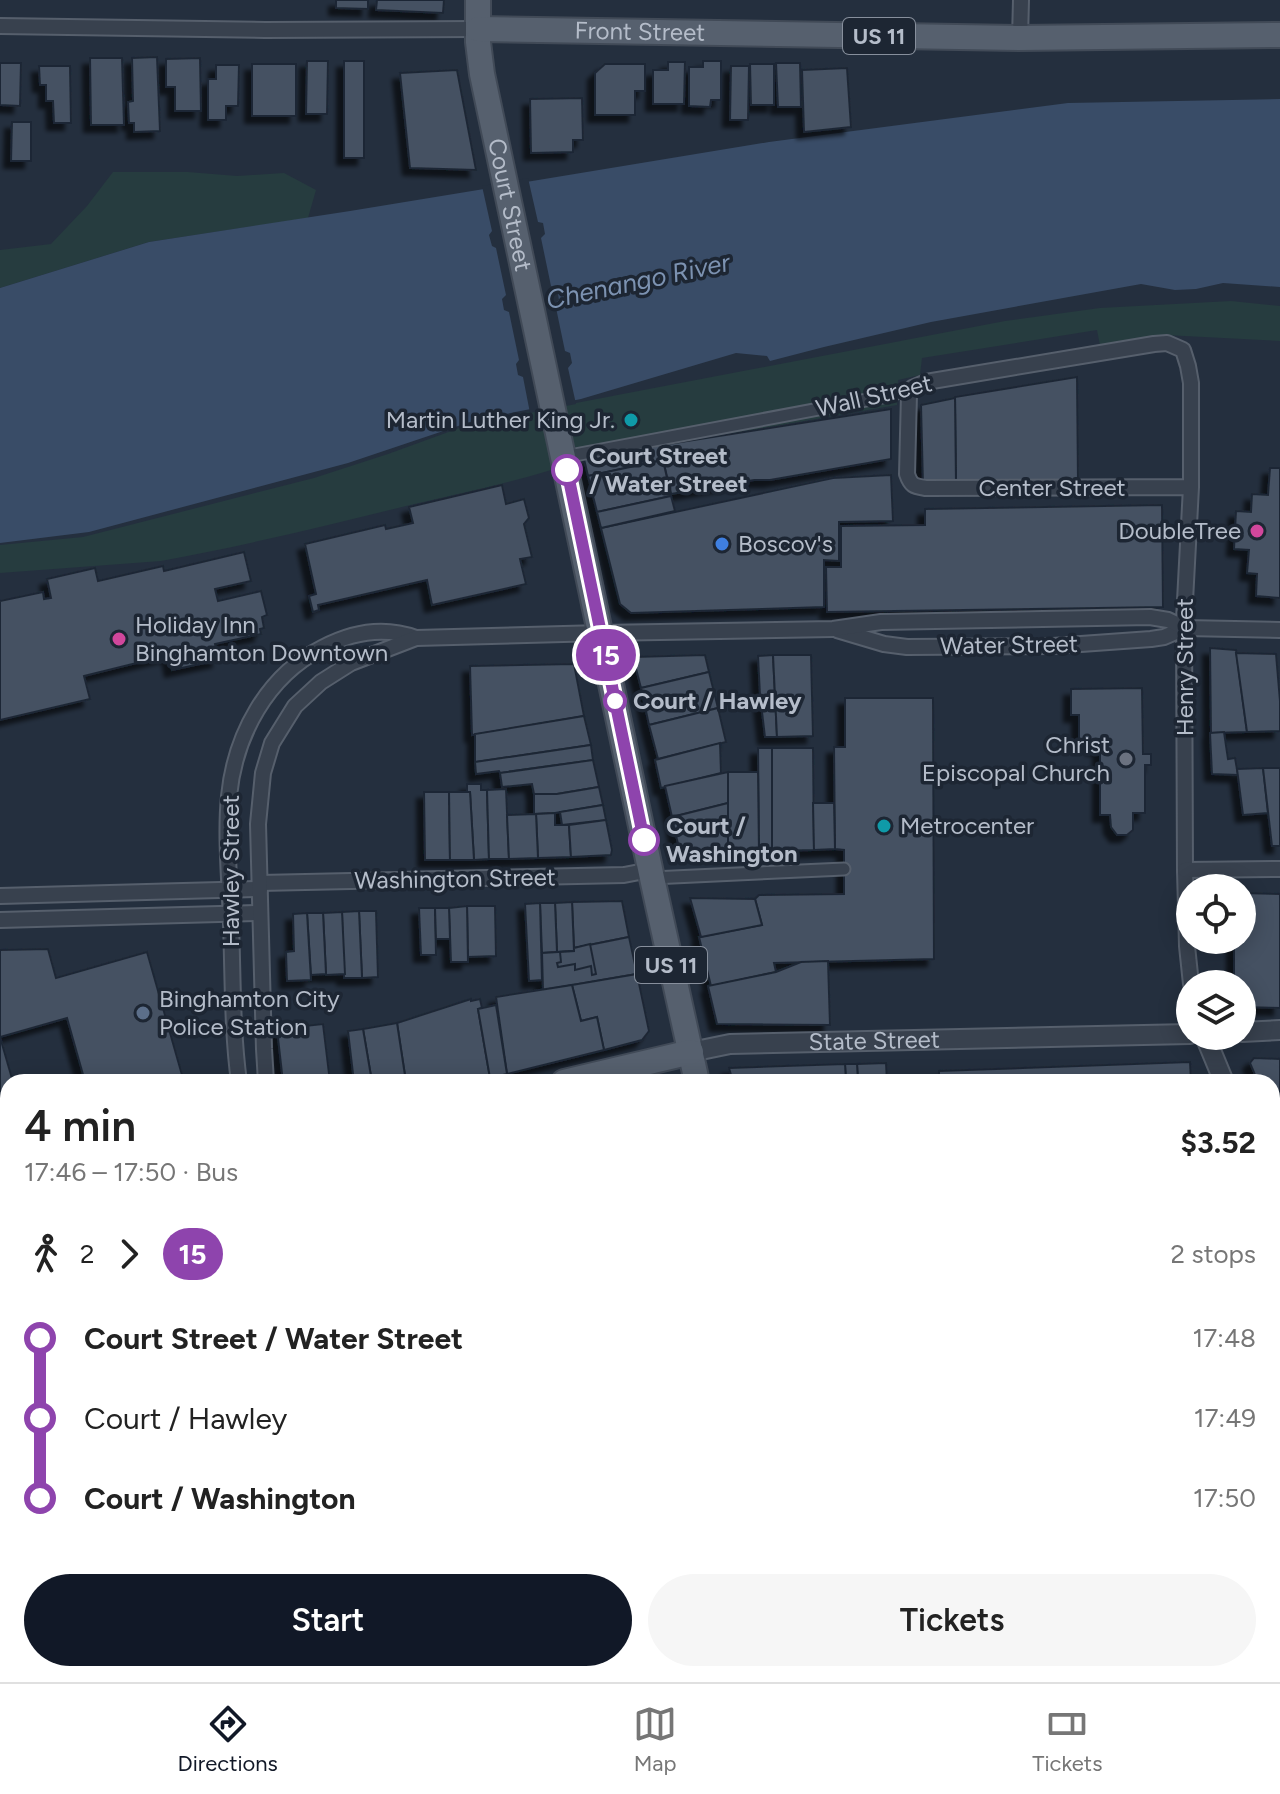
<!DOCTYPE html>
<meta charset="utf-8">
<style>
:root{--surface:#fff;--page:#f6f6f6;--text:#222;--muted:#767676;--line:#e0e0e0;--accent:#111827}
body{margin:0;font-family:Figtree,sans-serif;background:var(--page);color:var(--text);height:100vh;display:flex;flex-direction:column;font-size:30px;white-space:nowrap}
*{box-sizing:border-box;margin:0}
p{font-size:26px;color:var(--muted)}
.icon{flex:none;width:44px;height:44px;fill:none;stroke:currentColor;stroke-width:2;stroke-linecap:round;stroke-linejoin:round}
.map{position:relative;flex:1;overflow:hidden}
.panel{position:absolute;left:0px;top:1074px;width:1280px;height:608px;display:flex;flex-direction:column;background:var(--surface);border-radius:24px 24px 0 0;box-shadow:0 4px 20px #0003}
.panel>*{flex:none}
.badge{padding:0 16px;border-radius:26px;font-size:28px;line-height:52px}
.controls{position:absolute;left:1176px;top:874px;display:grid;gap:16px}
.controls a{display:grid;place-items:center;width:80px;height:80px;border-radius:50%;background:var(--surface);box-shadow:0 4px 20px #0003;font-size:40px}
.map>.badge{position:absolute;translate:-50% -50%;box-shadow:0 0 0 4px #fff}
.legs{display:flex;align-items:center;gap:12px;height:88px;padding:0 24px;font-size:26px}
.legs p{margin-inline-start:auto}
.head{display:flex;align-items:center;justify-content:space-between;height:136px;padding:0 24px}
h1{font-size:44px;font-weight:600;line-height:60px}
.cta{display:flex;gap:16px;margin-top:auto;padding:16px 24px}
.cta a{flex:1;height:92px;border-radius:48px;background:var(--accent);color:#fff;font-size:32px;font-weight:600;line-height:92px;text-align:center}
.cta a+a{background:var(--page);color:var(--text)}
ul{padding:0 24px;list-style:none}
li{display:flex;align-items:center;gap:28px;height:80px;font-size:30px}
li i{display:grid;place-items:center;width:12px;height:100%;margin:0 10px;background:currentColor}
li i::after{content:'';width:20px;height:20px;margin:-10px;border:6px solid;border-radius:50%;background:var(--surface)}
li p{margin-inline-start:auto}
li:first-child i{background:linear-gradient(#0000 50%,currentColor 0)}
li:last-child i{background:linear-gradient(currentColor 50%,#0000 0)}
.dock{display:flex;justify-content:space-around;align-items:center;height:112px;border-top:2px solid var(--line);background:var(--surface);font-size:22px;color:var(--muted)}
.dock a{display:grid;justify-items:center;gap:4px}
.dock .current{color:var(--accent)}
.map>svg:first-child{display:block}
.green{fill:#263c3f}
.water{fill:#394c67}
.pier{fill:#242f3e}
.building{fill:#455162;stroke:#1f2835;stroke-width:2;filter:url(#shadow)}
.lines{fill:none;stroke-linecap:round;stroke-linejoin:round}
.pedestrian-casing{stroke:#565f6c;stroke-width:15}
.minor-casing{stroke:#565f6c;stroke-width:18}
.tertiary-casing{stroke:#565f6c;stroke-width:22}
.secondary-casing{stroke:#565f6c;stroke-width:26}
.primary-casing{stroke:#414a57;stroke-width:28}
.pedestrian{stroke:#38414e;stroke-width:11}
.minor{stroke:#38414e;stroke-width:14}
.tertiary{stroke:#38414e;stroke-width:18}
.secondary{stroke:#465061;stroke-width:22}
.primary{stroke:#56606e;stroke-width:24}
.line-1-casing{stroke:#fff;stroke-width:18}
.line-1{stroke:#8e44ad;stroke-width:12}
.culture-dot{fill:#0f9aa8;stroke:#1d2633;stroke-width:3}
.stop-1-dot{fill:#fff;stroke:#8e44ad;stroke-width:4}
.hotel-dot{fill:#d1479c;stroke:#1d2633;stroke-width:3}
.shop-dot{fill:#3f7fe0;stroke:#1d2633;stroke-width:3}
.worship-dot{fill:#6b7280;stroke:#1d2633;stroke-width:3}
.service-dot{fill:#5c6f8a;stroke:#1d2633;stroke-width:3}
.labels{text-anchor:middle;stroke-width:7;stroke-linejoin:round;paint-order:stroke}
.shield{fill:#1d2633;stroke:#878f9c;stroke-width:2}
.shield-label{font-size:22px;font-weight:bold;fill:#b4bcc9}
.street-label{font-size:24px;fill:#b4bcc9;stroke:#1d2633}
.poi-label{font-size:24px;fill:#b4bcc9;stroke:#1d2633;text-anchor:start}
.stop-label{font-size:24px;font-weight:bold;fill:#b4bcc9;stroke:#1d2633;text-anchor:start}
.water-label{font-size:26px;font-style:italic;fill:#7c92b1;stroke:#1d2633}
</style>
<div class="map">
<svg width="1280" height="1682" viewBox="0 0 1280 1682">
<defs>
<filter id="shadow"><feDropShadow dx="-7" dy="7" stdDeviation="2" flood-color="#0009"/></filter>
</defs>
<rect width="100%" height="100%" fill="#242f3e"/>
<g class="green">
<path d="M113 172H188L237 176 284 173 316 190 308 218 149 242 0 288V250L51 244 87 206Z"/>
<path d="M1231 301 1280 306V341L1165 335 1100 345 1097 330 922 358 920 375 898 380 897 405 584 459C526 480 466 492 406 506 325 526 243 546 161 561L0 573V545L83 537 314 478 388 454 476 422 1005 321 1100 308Z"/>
</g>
<path class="water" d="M1280 99V287L1223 283 1196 289 1175 290 1141 284 931 322 824 347 770 361 767 356 736 353 581 399 476 420 348 463 89 532 0 543V288L149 242 350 211 769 142 1068 103Z"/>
<path class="pier" d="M528 178 538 222 543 223 545 234 541 238 551 286 557 288 559 300 555 303 565 351 570 353 572 363 568 368 576 404 530 413 523 377 518 375 516 364 519 360 509 312 504 310 502 299 506 295 496 248 492 246 489 235 492 231 482 186Z"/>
<g class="building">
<path d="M336 0H368V9L336 8Z"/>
<path d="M377 0H444L443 13 376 10Z"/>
<path d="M157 57 160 131 134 132V123H129L128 102 133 101 132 58Z"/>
<path d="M90 58H122L124 125H91Z"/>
<path d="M200 58 201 111H175V87H166V59Z"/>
<path d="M307 61H328L327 114H306Z"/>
<rect x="344" y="61" width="20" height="97"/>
<path d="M703 61H721V100H711L710 107 689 106V67H703Z"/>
<path d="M668 62H685L684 104H653V70H668Z"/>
<path d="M0 63H21L20 106 0 105Z"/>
<path d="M776 63H800L801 107H778Z"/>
<rect x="252" y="64" width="44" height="52"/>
<path d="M605 64H645V91H635V115H595V73Z"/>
<path d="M750 64H774V105H751Z"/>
<path d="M216 65H239L238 106H226V120H208V79H216Z"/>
<path d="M39 66H70L71 123H54L53 101H46V85H40Z"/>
<path d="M731 66H749L748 120H730Z"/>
<path d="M847 68 851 127 804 132 802 70Z"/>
<path d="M457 70 476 170 410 168 400 73Z"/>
<path d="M582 98 583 140H573V152L531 153 530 99Z"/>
<path d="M12 122H31V161H11Z"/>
<path d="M1077 377 1078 482 956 484 955 397Z"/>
<path d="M955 398 956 484 923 485 921 405Z"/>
<path d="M891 409V459L770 480H754L671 494 663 460 653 462 649 447Z"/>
<path d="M649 447 653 462 588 476 584 459Z"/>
<path d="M663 460 671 496 597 512 588 476Z"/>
<path d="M1270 468H1280V598L1256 596 1257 574 1247 573 1249 550 1234 549 1236 511 1251 512 1252 494 1268 495Z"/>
<path d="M891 475 893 521 839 522V561L824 560V607L631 613 620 604 601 528 833 478Z"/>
<path d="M502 485 506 504 524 499 529 518 524 524 532 557 520 559 526 584 432 605 427 580 318 605 319 610 313 612 309 596 316 594 305 544 385 525 386 529 413 523 409 507Z"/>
<path d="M671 496 675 511 601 528 597 512Z"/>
<path d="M1162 505 1163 607 827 612 826 567H841V526L925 525V509Z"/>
<path d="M244 552 251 581 215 589 218 601 261 591 267 615 262 617 264 628 260 629 261 634 215 644 219 660 172 670 169 655 84 676 90 699 0 720V601L43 592 44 599 51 598 47 579 95 568 98 581 163 566 164 571Z"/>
<path d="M1210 648 1236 650 1247 732 1211 733Z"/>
<path d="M1236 653 1276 654 1280 701V731L1247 732Z"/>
<path d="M705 655 709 672 641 688 633 657Z"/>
<path d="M773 655 777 737H765L760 695 758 656Z"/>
<path d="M773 655H811L813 736 777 737Z"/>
<path d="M574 664 584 716 472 735 470 666Z"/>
<path d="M709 672 718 708 649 725 641 688Z"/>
<path d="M1142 688 1143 754H1151V765H1145V813H1133V830L1127 835H1117L1111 827 1110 815H1100V748H1093V740H1079V715H1071V689Z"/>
<path d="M845 698H933L934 959 774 963 776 972 711 986 699 937 762 925 755 899 759 895 844 894V850L835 849 834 747H845Z"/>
<path d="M718 708 726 742 658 759 649 725Z"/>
<path d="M584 716 591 745 475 762V734Z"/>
<path d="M1224 732 1228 759 1235 758 1238 775 1212 774 1210 733Z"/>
<path d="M720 743 721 773 661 788 655 760Z"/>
<path d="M591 745 593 760 500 773 499 771 476 774 475 762Z"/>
<path d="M758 748H772V853H759Z"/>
<path d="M772 748H813L814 850 772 851Z"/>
<path d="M593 760 599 787 557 794H534L532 784 502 787 500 773Z"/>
<path d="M1263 768 1268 813 1243 815 1237 769Z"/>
<path d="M1263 768H1280V846H1272Z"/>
<path d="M728 772V803L672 817 665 786Z"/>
<path d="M728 772H758L759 853 728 854Z"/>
<path d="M467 784H481V790H487L489 859 474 860 470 792H467Z"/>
<path d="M599 787 603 805 555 813 534 814V794H557Z"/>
<path d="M506 789 509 859H489L487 790Z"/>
<path d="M424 792H449L450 860H425Z"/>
<path d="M449 792H470L474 860H450Z"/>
<path d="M728 803V819L675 832 672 817Z"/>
<path d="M813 803H834L835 849 814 850Z"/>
<path d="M603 805 606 820 562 825 560 812Z"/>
<path d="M555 813V825H569L571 857 538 858 536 814Z"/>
<path d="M536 814 538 858 509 859 507 815Z"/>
<path d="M728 819V851H680L675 832Z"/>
<path d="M606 820 612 850 611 855 571 857 569 825Z"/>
<path d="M1242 893 1280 894V1008L1242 1007V984H1234V940H1242Z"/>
<path d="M690 898 755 899 762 925 701 937Z"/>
<path d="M622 901 629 937 574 948 572 902Z"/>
<path d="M572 902 574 951 557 952 555 903Z"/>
<path d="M540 903H555L557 952 542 953Z"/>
<path d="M540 903 542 980 529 981 525 904Z"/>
<path d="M467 906H495L496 956 468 957Z"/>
<path d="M467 906 468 962H451L449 908Z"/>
<path d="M419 908H435L436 955H421Z"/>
<path d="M435 908H449L450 939H436Z"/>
<path d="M359 911H376L378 977 362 978Z"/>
<path d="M359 911 362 978H344L342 912Z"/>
<path d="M342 912 345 974 326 975 323 913Z"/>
<path d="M307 913H323L326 974 311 975Z"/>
<path d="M307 913 311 980 287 981 286 952 294 951 293 914Z"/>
<path d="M629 937 637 974 543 990 542 953 574 951V948Z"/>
<path d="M590 944 596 974 592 975 591 966 575 970V964L558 967 557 963 561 962 560 952 574 951V948Z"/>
<path d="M48 949 56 978 147 952 184 1082H69L84 1078 67 1018 0 1037 13 1082H8V1122L0 1094V950Z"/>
<path d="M828 961 830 1025 717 1024 708 986 776 972 801 962Z"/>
<path d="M637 974 649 1031 642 1040 604 1050 597 1017 581 1021 572 985Z"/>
<path d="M572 985 581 1021 597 1017 604 1050 507 1074 496 997Z"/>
<path d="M471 999V1001L480 999 482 1008 478 1009 490 1078 473 1082H406L397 1023Z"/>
<path d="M496 1005 507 1074 490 1078 478 1009Z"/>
<path d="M397 1023 406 1082H372L363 1029Z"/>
<path d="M323 1024 330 1082H283L277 1029Z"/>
<path d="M363 1029 372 1082H354L348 1031Z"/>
<path d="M1254 1058 1280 1059V1133L1272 1114V1082H1258L1250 1063Z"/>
<path d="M1190 1062 1191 1082H939V1071Z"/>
<path d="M886 1063 887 1082H858L857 1064Z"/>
<path d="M845 1064H857L858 1082H846Z"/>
<path d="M845 1064 846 1082H733L729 1068Z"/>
<path d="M887 1078 916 1079V1082H887Z"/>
<path d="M1272 1280 1280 1299V1369L1272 1357Z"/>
<path d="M8 1291V1363L0 1365V1293Z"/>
<path d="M0 1602 8 1635V1641L0 1643Z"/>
<path d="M151 1674H197L203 1682H139Z"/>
<path d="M356 1674H390L396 1682H344Z"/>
<path d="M612 1674H681L669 1682H617Z"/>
<path d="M793 1674H884L871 1682H798Z"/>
<path d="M1021 1674H1040L1028 1682H1026Z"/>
</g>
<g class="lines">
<g class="pedestrian-casing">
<g id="pedestrian">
<path d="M564 457 888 396 912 388"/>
<path d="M652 878 844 869"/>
</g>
</g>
<g class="minor-casing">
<g id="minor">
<path d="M0 26 265 30 478 29"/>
<path d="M1020 38 1021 0"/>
<path d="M1191 487 926 488C914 486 911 486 907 474L909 394 912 388 926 382 1154 344 1167 343 1183 350 1188 366 1191 383V487L1184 620 1185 870 1187 946 1191 984"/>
<path d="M837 630 884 644 907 647 1053 646 1151 639 1164 637 1185 628"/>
<path d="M1185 870 1280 869"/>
<path d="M260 883 624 875 650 870"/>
<path d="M0 896 260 889"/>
<path d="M0 920 260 913"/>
<path d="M239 1082C232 1030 233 977 231 924 230 882 225 838 229 796 235 735 267 676 322 648 352 632 383 626 416 638"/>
<path d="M266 1082 264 1049 258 824 263 773 272 743 295 706 321 682 351 663 416 638 601 633 833 629 881 622 1150 617 1168 620 1185 628 1280 630"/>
<path d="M0 1181 8 1201"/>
<path d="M428 1674 434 1682"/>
<path d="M718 1674 723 1682"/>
<path d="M6 1682 19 1674"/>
</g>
</g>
<g class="tertiary-casing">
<g id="tertiary">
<path d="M1242 1032 1280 1030"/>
<path d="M1205 1036 1224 1082"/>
<path id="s1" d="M691 1052 730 1044 1190 1034"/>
<path d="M1272 1198 1280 1217"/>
<path d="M1272 1404 1280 1405"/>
</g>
</g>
<g class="secondary-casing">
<path id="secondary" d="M502 1682 513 1674"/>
</g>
<g class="primary-casing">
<g id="primary">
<path id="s2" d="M478 0V42L482 74 652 878 697 1082"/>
<path id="s3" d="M478 29 1020 38 1280 35"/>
<path d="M564 1082 691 1052"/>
<path d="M0 1205 8 1202"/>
<path d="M0 1238 8 1235"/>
<path d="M991 1674 996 1682"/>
</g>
</g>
<use href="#pedestrian" class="pedestrian"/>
<use href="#minor" class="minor"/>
<use href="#tertiary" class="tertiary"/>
<use href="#secondary" class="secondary"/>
<use href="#primary" class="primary"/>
</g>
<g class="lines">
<g class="line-1-casing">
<path id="line-1" d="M567 470 644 840"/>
</g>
<use href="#line-1" class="line-1"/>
</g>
<g class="culture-dot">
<circle cx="631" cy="420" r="8"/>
<circle cx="884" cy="826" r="8"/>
</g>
<g class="stop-1-dot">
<circle cx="567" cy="470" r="14"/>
<circle cx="615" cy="701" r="10"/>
<circle cx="644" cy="840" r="14"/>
</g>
<g class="hotel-dot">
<circle cx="1257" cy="531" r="8"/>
<circle cx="119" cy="639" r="8"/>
</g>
<circle class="shop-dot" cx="722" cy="544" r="8"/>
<circle class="worship-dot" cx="1126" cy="759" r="8"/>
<circle class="service-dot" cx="143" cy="1013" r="8"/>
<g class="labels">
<g class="shield">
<rect x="843" y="18" width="72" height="36" rx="6"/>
<rect x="635" y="947" width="72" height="36" rx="6"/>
</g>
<g class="shield-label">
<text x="879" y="44">US 11</text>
<text x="671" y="973">US 11</text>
</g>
<g class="street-label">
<text dy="8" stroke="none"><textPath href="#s3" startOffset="162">Front Street</textPath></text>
<text dy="8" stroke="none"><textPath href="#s2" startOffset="208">Court Street</textPath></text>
<text transform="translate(874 396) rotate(-13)" y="8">Wall Street</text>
<text x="1052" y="496">Center Street</text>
<text transform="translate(1009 645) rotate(-1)" y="8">Water Street</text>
<text transform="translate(1185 667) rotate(-90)" y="8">Henry Street</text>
<text transform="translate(231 871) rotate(-90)" y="8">Hawley Street</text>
<text transform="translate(455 879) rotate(-1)" y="8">Washington Street</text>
<text dy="8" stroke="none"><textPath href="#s1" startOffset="184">State Street</textPath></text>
</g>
<g class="poi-label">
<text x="615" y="428" text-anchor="end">Martin Luther King Jr.</text>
<text x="1241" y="539" text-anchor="end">DoubleTree</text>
<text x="738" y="552">Boscov's</text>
<text x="135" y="633">Holiday Inn<tspan x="135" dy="28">Binghamton Downtown</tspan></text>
<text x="1110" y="753" text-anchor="end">Christ<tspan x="1110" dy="28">Episcopal Church</tspan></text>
<text x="900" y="834">Metrocenter</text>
<text x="159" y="1007">Binghamton City<tspan x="159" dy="28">Police Station</tspan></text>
</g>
<g class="stop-label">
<text x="589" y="464">Court Street<tspan x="589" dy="28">/ Water Street</tspan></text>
<text x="633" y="709">Court / Hawley</text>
<text x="666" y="834">Court /<tspan x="666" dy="28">Washington</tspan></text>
</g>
<g class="water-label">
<text transform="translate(638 281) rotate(-12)" y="9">Chenango River</text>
</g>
</g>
</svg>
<div class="controls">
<a><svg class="icon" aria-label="locate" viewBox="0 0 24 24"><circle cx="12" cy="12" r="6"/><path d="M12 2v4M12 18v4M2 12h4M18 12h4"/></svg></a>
<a><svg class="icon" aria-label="layers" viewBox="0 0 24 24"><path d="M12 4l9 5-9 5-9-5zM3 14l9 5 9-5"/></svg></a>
</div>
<b class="badge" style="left:606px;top:655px;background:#8e44ad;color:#fff">15</b>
<section class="panel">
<div class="head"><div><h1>4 min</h1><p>17:46 – 17:50 · Bus</p></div><b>$3.52</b></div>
<div class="legs"><svg class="icon" aria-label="walk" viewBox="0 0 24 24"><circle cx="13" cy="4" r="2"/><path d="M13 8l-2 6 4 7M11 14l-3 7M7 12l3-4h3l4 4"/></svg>2<svg class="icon" aria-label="forward" viewBox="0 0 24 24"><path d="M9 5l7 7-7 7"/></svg><b class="badge" style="background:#8e44ad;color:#fff">15</b><p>2 stops</p></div>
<ul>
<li><i style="color:#8e44ad"></i><b>Court Street / Water Street</b><p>17:48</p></li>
<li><i style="color:#8e44ad"></i><span>Court / Hawley</span><p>17:49</p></li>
<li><i style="color:#8e44ad"></i><b>Court / Washington</b><p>17:50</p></li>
</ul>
<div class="cta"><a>Start</a><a>Tickets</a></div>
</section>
</div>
<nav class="dock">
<a class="current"><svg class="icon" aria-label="directions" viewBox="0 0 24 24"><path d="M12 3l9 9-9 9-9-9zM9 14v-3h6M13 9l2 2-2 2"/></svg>Directions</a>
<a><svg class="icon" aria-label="map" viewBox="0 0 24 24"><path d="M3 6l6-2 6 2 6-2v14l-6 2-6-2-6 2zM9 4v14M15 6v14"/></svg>Map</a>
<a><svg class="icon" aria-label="tickets" viewBox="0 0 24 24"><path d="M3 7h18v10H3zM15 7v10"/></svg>Tickets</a>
</nav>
